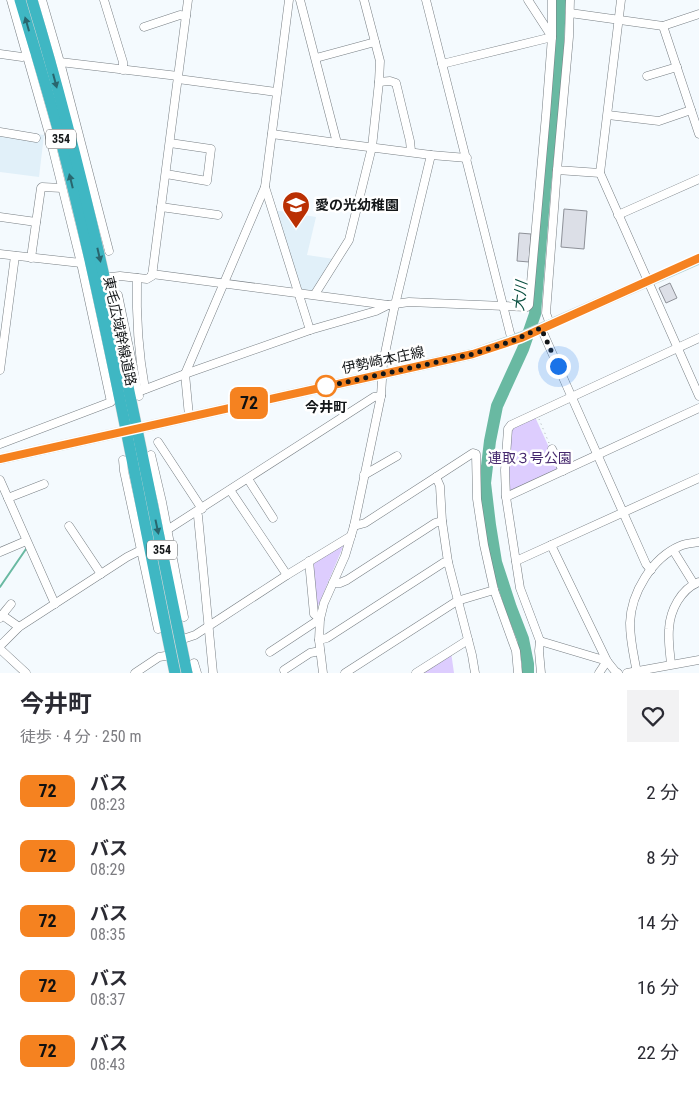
<!DOCTYPE html>
<html lang="ja">
<meta charset="utf-8">
<style>
:root{--surface:#fff;--page:#f2f2f3;--text:#2b2b33;--muted:#7c7c81}
body{margin:0;font-family:"Roboto Condensed","Noto Sans JP",sans-serif;background:var(--page);color:var(--text);height:100vh;display:flex;flex-direction:column;font-size:19px;white-space:nowrap}
*{box-sizing:border-box;margin:0}
p{font-size:16px;color:var(--muted)}
.icon{flex:none;width:28px;height:28px;fill:none;stroke:currentColor;stroke-width:2;stroke-linecap:round;stroke-linejoin:round}
.map{position:relative;height:673px;overflow:hidden}
.side{display:flex;flex-direction:column;background:var(--surface);flex:1}
.side>*{flex:none}
.badge{padding:0 10px;border-radius:8px;font-size:18px;line-height:32px}
.you{position:absolute;width:25px;height:25px;margin:-12px;border:4px solid #fff;border-radius:50%;background:#1a73e8;box-shadow:0 0 0 8px #1a73e833}
.map>.badge{position:absolute;translate:-50% -50%;box-shadow:0 0 0 2px #fff}
.round{display:grid;place-items:center;flex:none;width:52px;height:52px;border-radius:0px;background:var(--page)}
.overview{display:flex;align-items:center;justify-content:space-between;height:85px;padding:0 20px}
h1{font-size:24px;font-weight:700;line-height:38px}
ul{padding:0;list-style:none}
li{display:flex;align-items:center;gap:15px;height:65px;padding:0 20px}
li div{flex:1}
li b{display:block;font-size:19px}
li em{font-style:normal}
li .badge{min-width:55px;font-weight:700;text-align:center}
.map>svg:first-child{display:block}
.built{fill:#e1f0f9}
.green{fill:#ddcdfe}
.lines{fill:none;stroke-linecap:round;stroke-linejoin:round}
.stream{stroke:#69b9a2;stroke-width:2}
.river{stroke:#69b9a2;stroke-width:12}
.building{fill:#dcdfe7;stroke:#8e9198}
.minor-casing{stroke:#787f84;stroke-width:9}
.major-casing{stroke:#d5d5d5;stroke-width:11}
.highway-casing{stroke:#d5d5d5;stroke-width:12}
.path{stroke:#abb0b4;stroke-width:1;stroke-dasharray:1 4;stroke-linecap:butt}
.minor{stroke:#fff;stroke-width:8}
.major{stroke:#8cd4db;stroke-width:10}
.highway{stroke:#3fb7c3;stroke-width:11}
.oneway{fill:#29666e}
.line-casing{stroke:#fff;stroke-width:11}
.line{stroke:#f58220;stroke-width:8}
.walk{stroke:#131618;stroke-width:5;stroke-dasharray:0 9}
.stop-dot{fill:#fff;stroke:#f58220;stroke-width:2.5}
.labels{text-anchor:middle;stroke-width:5;stroke-linejoin:round;paint-order:stroke}
.shield{fill:#fff;stroke:#5a5c5d;stroke-width:1}
.shield-label{font-size:12px;font-weight:bold;fill:#131618}
.poi-label{font-size:14px;font-weight:bold;fill:#131618;stroke:#fff;text-anchor:start}
.street-label{font-size:14px;fill:#131618;stroke:#fff}
.stop-label{font-size:14px;font-weight:bold;fill:#131618;stroke:#fff}
.park-label{font-size:14px;fill:#45286d;stroke:#fff}
.water-label{font-size:15px;font-style:italic;fill:#094f40;stroke:#fff}
</style>
<div class="map">
<svg width="699" height="673" viewBox="0 0 699 673">
<rect width="100%" height="100%" fill="#f4fafe"/>
<g class="built">
<path d="M0 129 44 135 39 177 0 172Z"/>
<path d="M274 210 316 217 307 255 334 259 314 289 311 291 300 290Z"/>
</g>
<g class="green">
<path d="M535 417 559 469 511 491 509 488 508 463 511 431 513 428Z"/>
<path d="M345 542 316 611 311 563Z"/>
<path d="M451 652 454 673H419Z"/>
</g>
<g class="lines">
<path class="stream" d="M0 587 26 549"/>
<path class="river" d="M528 673V664L523 639 511 608 496 562 490 525 485 483 490 441 497 406 523 349 535 314 545 187 557 69 560 0"/>
</g>
<g class="building">
<path d="M564 209 587 211 584 249 561 247Z"/>
<path d="M519 233 531 234 529 262 517 261Z"/>
<path d="M670 283 677 298 666 303 659 288Z"/>
</g>
<g class="lines">
<g class="minor-casing">
<g id="minor">
<path d="M42 0 60 62 109 251"/>
<path d="M104 0 123 62V70"/>
<path d="M300 0 337 143 431 155 467 158"/>
<path d="M426 0 512 341"/>
<path d="M570 0 569 37 557 170 600 173"/>
<path d="M621 0 600 173 699 396"/>
<path d="M570 13 663 26 699 14"/>
<path d="M663 26 699 134"/>
<path d="M144 27 180 15 186 16"/>
<path d="M0 54 22 57 27 55"/>
<path d="M316 58 375 42"/>
<path d="M60 62 178 76"/>
<path d="M442 64 552 37 528 0"/>
<path d="M647 76 677 67"/>
<path d="M178 79 276 92"/>
<path d="M379 82 390 81 396 83 410 141 411 151"/>
<path d="M608 115 659 121 691 110"/>
<path d="M0 132 36 138"/>
<path d="M272 134 337 143"/>
<path d="M166 174 207 181 211 149 170 143"/>
<path d="M265 187 310 330"/>
<path d="M161 207 218 215"/>
<path d="M618 215 699 179"/>
<path d="M0 217 36 222"/>
<path d="M0 254 81 263"/>
<path d="M31 258 41 188 42 187 62 188"/>
<path d="M152 274 388 305"/>
<path d="M101 278 120 276 147 279 152 276 188 0"/>
<path d="M137 278C136 317 138 351 145 389"/>
<path d="M315 294 349 240 372 147 379 82 380 61 364 0"/>
<path d="M118 295 139 396"/>
<path d="M550 324 546 313 557 170"/>
<path d="M541 328 646 564 651 570"/>
<path d="M0 370 15 256"/>
<path d="M138 392 185 374 310 330 376 311 388 305 409 302 527 307 529 305 546 115 552 37V0"/>
<path d="M189 416 185 374 265 187 289 0"/>
<path d="M158 442 202 509"/>
<path d="M0 444 111 402 81 263 48 130 11 0"/>
<path d="M552 449 563 471"/>
<path d="M151 455 162 502 184 617"/>
<path d="M123 460 124 471 158 629"/>
<path d="M364 475 397 456"/>
<path d="M436 477 473 453 476 454 477 499 484 545 494 590 516 651 518 673"/>
<path d="M248 479 273 518"/>
<path d="M0 480 55 604"/>
<path d="M230 490 287 575"/>
<path d="M506 497 699 408"/>
<path d="M8 498 44 484"/>
<path d="M197 512 198 516 213 673"/>
<path d="M69 526 101 574"/>
<path d="M354 526 365 523 436 477 440 486 442 521 448 562 472 655 475 673"/>
<path d="M167 530 374 397 381 396"/>
<path d="M551 545 607 661 615 671 618 673"/>
<path d="M673 550 694 584"/>
<path d="M0 552 26 541"/>
<path d="M516 561 699 478"/>
<path d="M333 583H340L347 580 435 523 442 521"/>
<path d="M2 615 11 604"/>
<path d="M0 618 2 615 19 627"/>
<path d="M180 640 195 635 287 575 351 536"/>
<path d="M319 640 327 638 443 563 448 562"/>
<path d="M540 641 607 661 599 673"/>
<path d="M0 646 19 627 127 557 141 550 147 537"/>
<path d="M0 649 26 673"/>
<path d="M270 652 320 619 314 614 309 561"/>
<path d="M194 663 197 673"/>
<path d="M671 664C670 653 668 641 669 629 670 610 681 589 699 582"/>
<path d="M284 670 310 653 320 651"/>
<path d="M135 673 159 657 171 655"/>
<path d="M323 673 319 640 320 619 324 603 345 556 354 526 381 396 383 363 394 309 431 155"/>
<path d="M345 673 457 601 494 590"/>
<path d="M416 673 468 640"/>
<path d="M541 673 539 651 540 641 520 588 506 497 505 470 508 429 511 425 699 338"/>
<path d="M627 673 699 660"/>
<path d="M637 673C634 656 630 641 630 623 631 593 652 558 680 546 686 543 693 543 699 542"/>
</g>
</g>
<g class="major-casing">
<path id="major" d="M0 459 473 354 521 337 699 259"/>
</g>
<g class="highway-casing">
<g id="highway">
<path d="M20 0C34 47 49 94 61 141 107 317 138 496 175 673"/>
<path d="M32 0C99 220 140 448 187 673"/>
</g>
</g>
<path class="path" d="M539 419 549 443"/>
<use href="#minor" class="minor"/>
<use href="#major" class="major"/>
<use href="#highway" class="highway"/>
</g>
<defs><path id="oneway-solid" d="M-6-.8H1V-3.2L6.5 0L1 3.2V.8H-6Z" transform="scale(1.25)"/></defs>
<g class="oneway">
<use href="#oneway-solid" transform="translate(27 24) rotate(-106)"/>
<use href="#oneway-solid" transform="translate(55 81) rotate(75)"/>
<use href="#oneway-solid" transform="translate(71 181) rotate(-104)"/>
<use href="#oneway-solid" transform="translate(99 255) rotate(77)"/>
<use href="#oneway-solid" transform="translate(157 527) rotate(78)"/>
</g>
<g class="lines">
<g class="line-casing">
<path id="line" d="M0 459 473 354 521 338 699 258"/>
</g>
<use href="#line" class="line"/>
<path class="walk" d="M326 386 324 387 473 354 512 341 541 328 558 366"/>
</g>
<defs>
<g id="school-pin" transform="scale(1.4375)"><path d="M0 17L-7.5 6A9.5 9.5 0 1 1 7.5 6Z" fill="#ba3003" stroke="#fff"/><path d="M0-5L7-2L0 1L-7-2ZM-4 1L0 2.5L4 1V4Q0 6-4 4Z" fill="#fff"/></g>
</defs>
<g fill-rule="evenodd">
<use href="#school-pin" x="296" y="205"/>
</g>
<circle class="stop-dot" cx="326" cy="386" r="10"/>
<g class="labels">
<g class="shield">
<rect x="46" y="129.5" width="30" height="19" rx="4"/>
<rect x="147" y="540.5" width="30" height="19" rx="4"/>
</g>
<g class="shield-label">
<text x="61" y="143">354</text>
<text x="162" y="554">354</text>
</g>
<g class="poi-label">
<text x="315" y="210">愛の光幼稚園</text>
</g>
<g class="street-label">
<text transform="translate(120 331) rotate(78)" y="5">東毛広域幹線道路</text>
<text transform="translate(383 360) rotate(-12)" y="5">伊勢崎本庄線</text>
</g>
<g class="stop-label">
<text x="326" y="412">今井町</text>
</g>
<g class="park-label">
<text x="530" y="463">連取３号公園</text>
</g>
<g class="water-label">
<text transform="translate(520 296) rotate(-83)" y="5">大川</text>
</g>
</g>
</svg>
<div class="you" style="left:558px;top:366px"></div>
<b class="badge" style="left:249px;top:403px;background:#f58220;color:#111">72</b>
</div>
<section class="side">
<div class="overview"><div><h1>今井町</h1><p>徒歩 · 4 分 · 250 m</p></div><a class="round"><svg class="icon" aria-label="heart" viewBox="0 0 24 24"><path d="M12 20l-8-8c-3-5 5-10 8-4 3-6 11-1 8 4z"/></svg></a></div>
<ul>
<li><span class="badge" style="background:#f58220;color:#111">72</span><div><b>バス</b><p>08:23</p></div><em>2 分</em></li>
<li><span class="badge" style="background:#f58220;color:#111">72</span><div><b>バス</b><p>08:29</p></div><em>8 分</em></li>
<li><span class="badge" style="background:#f58220;color:#111">72</span><div><b>バス</b><p>08:35</p></div><em>14 分</em></li>
<li><span class="badge" style="background:#f58220;color:#111">72</span><div><b>バス</b><p>08:37</p></div><em>16 分</em></li>
<li><span class="badge" style="background:#f58220;color:#111">72</span><div><b>バス</b><p>08:43</p></div><em>22 分</em></li>
</ul>
</section>
